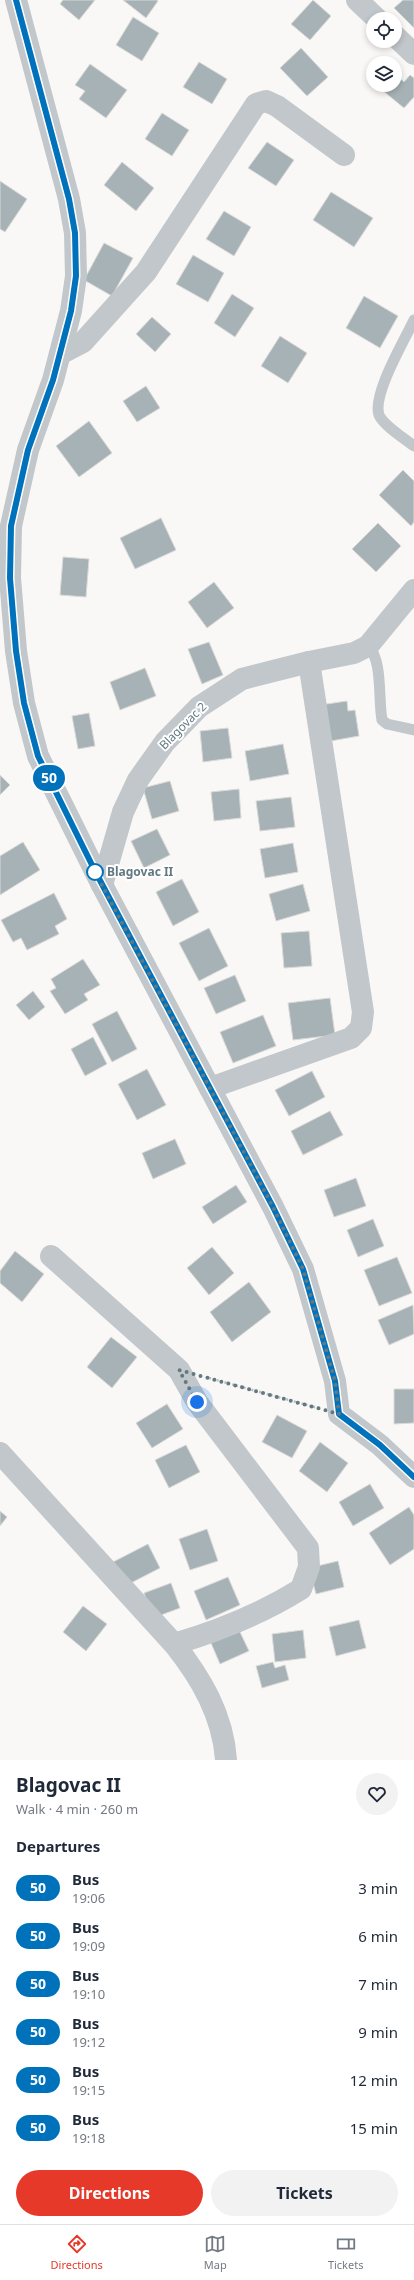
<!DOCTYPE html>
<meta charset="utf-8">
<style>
:root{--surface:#fff;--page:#f2f2f3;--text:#1f2937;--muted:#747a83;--line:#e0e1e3;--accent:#e63929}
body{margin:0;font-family:"Noto Sans",sans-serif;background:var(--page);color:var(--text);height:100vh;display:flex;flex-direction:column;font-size:15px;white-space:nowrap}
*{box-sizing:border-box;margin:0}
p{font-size:13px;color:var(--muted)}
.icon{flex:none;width:22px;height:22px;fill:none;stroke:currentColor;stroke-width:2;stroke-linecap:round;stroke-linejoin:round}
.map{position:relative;height:1760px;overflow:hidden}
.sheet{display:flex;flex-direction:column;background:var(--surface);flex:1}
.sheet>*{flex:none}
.badge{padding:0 8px;border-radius:13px;font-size:14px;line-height:26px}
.tools{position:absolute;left:366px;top:12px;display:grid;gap:8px}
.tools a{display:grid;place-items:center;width:36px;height:36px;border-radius:50%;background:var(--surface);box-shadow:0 2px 6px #0003;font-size:20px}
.you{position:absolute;width:20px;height:20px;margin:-10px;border:3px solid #fff;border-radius:50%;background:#1a73e8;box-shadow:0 0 0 6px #1a73e833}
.map>.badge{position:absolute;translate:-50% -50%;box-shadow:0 0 0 2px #fff}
h2{padding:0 16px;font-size:15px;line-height:36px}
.round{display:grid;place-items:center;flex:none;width:42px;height:42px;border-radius:21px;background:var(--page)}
.headline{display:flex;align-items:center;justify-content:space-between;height:68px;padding:0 16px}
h1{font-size:19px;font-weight:700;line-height:30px}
.cta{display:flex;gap:8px;margin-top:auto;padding:8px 16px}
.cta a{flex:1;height:46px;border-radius:24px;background:var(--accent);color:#fff;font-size:16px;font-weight:700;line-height:46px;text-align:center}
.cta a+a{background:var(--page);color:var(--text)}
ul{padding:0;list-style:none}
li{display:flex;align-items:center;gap:12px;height:48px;padding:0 16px}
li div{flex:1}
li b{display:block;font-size:15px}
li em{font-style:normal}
li .badge{min-width:44px;font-weight:700;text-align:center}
.tabs{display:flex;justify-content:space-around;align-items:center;height:56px;border-top:1px solid var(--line);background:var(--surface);font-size:11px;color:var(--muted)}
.tabs a{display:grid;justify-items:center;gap:2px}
.tabs .current{color:var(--accent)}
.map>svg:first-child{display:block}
.building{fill:#a6b2b5;stroke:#dadad8}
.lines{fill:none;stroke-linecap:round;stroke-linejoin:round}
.path{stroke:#b9bec0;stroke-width:2.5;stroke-dasharray:2 2;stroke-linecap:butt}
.lane{stroke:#c1c7ca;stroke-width:11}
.street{stroke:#c1c7ca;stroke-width:22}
.line-casing{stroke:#fff;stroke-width:9}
.line{stroke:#0072bc;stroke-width:6}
.walk{stroke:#637981;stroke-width:4;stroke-dasharray:0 7.2}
.stop-dot{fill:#fff;stroke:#0072bc;stroke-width:2}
.labels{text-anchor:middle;stroke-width:4;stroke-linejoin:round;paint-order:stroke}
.street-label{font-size:12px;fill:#637981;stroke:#fff}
.stop-label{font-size:12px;font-weight:bold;fill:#637981;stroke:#fff;text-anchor:start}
</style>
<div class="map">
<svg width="414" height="1760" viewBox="0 0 414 1760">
<rect width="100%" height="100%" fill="#f9f8f6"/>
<g class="building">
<path d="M63 0H95L79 20 60 4Z"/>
<path d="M123 0H157L158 1 146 18Z"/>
<path d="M313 0 331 16 310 40 291 24Z"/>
<path d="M403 0H414V28L394 8Z"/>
<path d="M133 17 159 33 142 61 116 45Z"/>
<path d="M301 48 328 77 307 96 280 68Z"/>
<path d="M199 62 227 79 212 104 183 87Z"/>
<path d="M90 64 127 90 106 118 79 99 85 91 75 85Z"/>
<path d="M395 74 404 82 410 75 414 78V97L404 108 382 90 386 85H395Z"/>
<path d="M162 113 189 130 172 156 145 139Z"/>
<path d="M267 142 294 160 276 186 248 168Z"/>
<path d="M122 162 154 188 136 211 104 185Z"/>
<path d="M0 181 27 199 5 232 0 229Z"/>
<path d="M331 192 373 218 354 247 313 220Z"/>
<path d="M224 211 251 227 234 256 206 239Z"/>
<path d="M104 243 133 258 112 296 84 280Z"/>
<path d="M193 255 224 273 208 302 176 284Z"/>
<path d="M232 294 254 308 235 337 214 323Z"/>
<path d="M364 296 398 316 380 348 346 328Z"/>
<path d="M152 317 171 334 155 352 136 334Z"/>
<path d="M280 336 307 353 288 383 261 366Z"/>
<path d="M146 386 160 408 137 422 123 401Z"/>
<path d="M89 421 112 453 79 477 56 446Z"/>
<path d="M403 470 414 481V522L411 526 379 495Z"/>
<path d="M161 518 176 550 135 569 120 538Z"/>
<path d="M378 523 401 546 376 572 352 549Z"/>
<path d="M63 557 89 559 86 597 60 595Z"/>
<path d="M214 582 234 608 207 628 188 602Z"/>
<path d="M209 642 223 675 202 684 188 649Z"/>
<path d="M145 668 156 696 120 710 110 682Z"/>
<path d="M347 701 348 711 355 710 359 736 325 742 320 705Z"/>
<path d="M89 713 95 746 78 749 72 716Z"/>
<path d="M228 728 232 758 203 762 200 731Z"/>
<path d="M283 744 289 774 250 781 245 751Z"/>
<path d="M0 775 10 785 0 795Z"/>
<path d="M170 781 179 811 152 819 143 788Z"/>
<path d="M239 789 241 818 214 821 211 792Z"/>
<path d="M291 797 295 827 260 831 256 801Z"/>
<path d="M157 829 170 855 144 868 131 841Z"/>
<path d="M23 842 40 870 0 895V856Z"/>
<path d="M293 843 298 872 265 878 260 849Z"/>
<path d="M182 879 199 912 173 926 156 892Z"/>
<path d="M303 884 310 911 276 921 269 894Z"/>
<path d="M54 893 67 919 55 926 59 934 27 950 21 938 13 942 1 920Z"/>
<path d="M209 928 228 966 199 981 179 943Z"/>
<path d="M309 931 312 966 284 968 281 933Z"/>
<path d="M83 959 100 985 84 994 88 1000 65 1014 50 991 56 988 51 979Z"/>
<path d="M235 975 246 1001 216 1014 204 988Z"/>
<path d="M33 991 45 1007 29 1020 16 1005Z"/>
<path d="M330 998 335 1035 293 1040 288 1003Z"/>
<path d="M117 1011 137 1049 112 1062 92 1024Z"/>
<path d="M263 1015 276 1046 233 1063 220 1032Z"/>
<path d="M93 1037 107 1064 85 1076 71 1049Z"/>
<path d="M147 1069 166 1105 137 1120 118 1084Z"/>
<path d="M312 1071 325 1097 289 1116 275 1090Z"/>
<path d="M330 1111 343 1135 303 1155 291 1131Z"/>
<path d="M175 1139 186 1164 153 1179 142 1153Z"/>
<path d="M356 1178 366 1206 334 1217 324 1190Z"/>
<path d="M236 1185 247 1202 213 1224 202 1207Z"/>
<path d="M373 1219 384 1246 358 1257 347 1230Z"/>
<path d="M212 1247 234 1273 209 1295 187 1268Z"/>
<path d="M15 1251 44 1274 22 1302 0 1283V1271Z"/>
<path d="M397 1257 412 1293 379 1306 364 1270Z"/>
<path d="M249 1282 271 1312 232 1342 210 1312Z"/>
<path d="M413 1305 414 1334 389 1345 378 1320Z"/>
<path d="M111 1337 137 1357 112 1388 87 1367Z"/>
<path d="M394 1389H414V1423L394 1424Z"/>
<path d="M167 1404 183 1429 152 1448 136 1423Z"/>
<path d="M277 1415 307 1431 292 1458 262 1442Z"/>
<path d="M320 1442 348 1463 327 1492 299 1471Z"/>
<path d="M186 1445 200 1472 169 1488 155 1460Z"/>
<path d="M370 1484 384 1508 353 1526 339 1502Z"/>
<path d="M409 1507 414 1515V1549L390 1565 369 1533Z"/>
<path d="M0 1511 7 1517 0 1526Z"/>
<path d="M207 1529 218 1561 190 1570 179 1539Z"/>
<path d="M148 1544 160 1568 125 1586 113 1562Z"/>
<path d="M338 1561 344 1587 316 1594 309 1568Z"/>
<path d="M228 1577 240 1605 206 1620 194 1591Z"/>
<path d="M171 1583 180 1608 153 1618 144 1593Z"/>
<path d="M83 1606 107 1624 86 1651 63 1632Z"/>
<path d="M359 1620 366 1648 336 1656 329 1627Z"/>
<path d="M239 1630 249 1651 220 1664 211 1643Z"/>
<path d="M303 1630 306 1658 275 1662 272 1634Z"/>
<path d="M273 1662 275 1668 285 1665 289 1680 262 1688 256 1666Z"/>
</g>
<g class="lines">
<path class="path" d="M209 1378 318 1408"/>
<g class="lane">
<path d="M414 320C404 341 372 395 379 415 383 425 405 439 414 446"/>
<path d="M368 646C383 660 378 699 382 720L387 724 414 730"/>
</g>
<g class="street">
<path d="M16 0 69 199 75 233 76 276 71 311 53 380 28 450 11 526 10 578 16 651 24 703 38 756 102 885 273 1207 303 1269 335 1381 339 1414 380 1445 414 1477"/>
<path d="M357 0 377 19"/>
<path d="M395 36 414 54"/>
<path d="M60 354 83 342 146 272 256 104 266 101 277 106 344 155"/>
<path d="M102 885 123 812 138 780 165 742 199 707 242 679 309 662 354 653 368 646 414 590"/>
<path d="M210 1088 351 1038 361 1028 363 1012 309 662"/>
<path d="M51 1256 179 1370 197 1402 308 1548 309 1567 301 1589C261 1614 218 1631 174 1644"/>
<path d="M0 1453 174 1644C201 1678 223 1715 226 1760"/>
</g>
</g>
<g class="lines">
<g class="line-casing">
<path id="line" d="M16 0 69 199 75 233 76 276 71 311 53 380 28 450 11 526 10 578 16 651 24 703 38 756 95 871 273 1207 303 1269 335 1381 339 1414 380 1445 414 1477"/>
</g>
<use href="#line" class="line"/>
<path class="walk" d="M95 872 273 1207 303 1269 335 1381 339 1414 179 1370 197 1402"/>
</g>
<circle class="stop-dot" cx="95" cy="872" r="8"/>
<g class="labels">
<g class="street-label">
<text transform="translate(183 726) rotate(-45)" y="4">Blagovac 2</text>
</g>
<g class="stop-label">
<text x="107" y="876">Blagovac II</text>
</g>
</g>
</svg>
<div class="tools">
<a><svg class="icon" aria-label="locate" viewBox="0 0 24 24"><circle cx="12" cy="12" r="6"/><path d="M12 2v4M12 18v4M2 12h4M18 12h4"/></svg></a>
<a><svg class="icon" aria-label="layers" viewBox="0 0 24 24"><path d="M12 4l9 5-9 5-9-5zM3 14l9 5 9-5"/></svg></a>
</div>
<div class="you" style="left:197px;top:1402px"></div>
<b class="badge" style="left:49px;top:778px;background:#0072bc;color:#fff">50</b>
</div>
<section class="sheet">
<div class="headline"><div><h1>Blagovac II</h1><p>Walk · 4 min · 260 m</p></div><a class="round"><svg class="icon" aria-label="heart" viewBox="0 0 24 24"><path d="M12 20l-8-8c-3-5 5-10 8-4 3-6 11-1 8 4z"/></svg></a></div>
<h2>Departures</h2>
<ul>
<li><span class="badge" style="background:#0072bc;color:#fff">50</span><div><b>Bus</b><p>19:06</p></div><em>3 min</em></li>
<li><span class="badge" style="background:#0072bc;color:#fff">50</span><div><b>Bus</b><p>19:09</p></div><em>6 min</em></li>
<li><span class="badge" style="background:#0072bc;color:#fff">50</span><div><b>Bus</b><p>19:10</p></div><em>7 min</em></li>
<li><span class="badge" style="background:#0072bc;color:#fff">50</span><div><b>Bus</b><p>19:12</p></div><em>9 min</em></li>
<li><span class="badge" style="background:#0072bc;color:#fff">50</span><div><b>Bus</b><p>19:15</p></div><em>12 min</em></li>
<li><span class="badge" style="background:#0072bc;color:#fff">50</span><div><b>Bus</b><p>19:18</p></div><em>15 min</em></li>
</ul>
<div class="cta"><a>Directions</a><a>Tickets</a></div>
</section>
<nav class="tabs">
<a class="current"><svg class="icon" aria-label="directions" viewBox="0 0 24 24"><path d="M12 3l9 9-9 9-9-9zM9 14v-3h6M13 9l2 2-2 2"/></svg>Directions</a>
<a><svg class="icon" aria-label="map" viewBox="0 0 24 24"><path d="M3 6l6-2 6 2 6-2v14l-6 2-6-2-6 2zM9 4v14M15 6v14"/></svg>Map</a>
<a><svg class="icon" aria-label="tickets" viewBox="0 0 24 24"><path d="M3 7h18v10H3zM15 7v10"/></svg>Tickets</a>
</nav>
